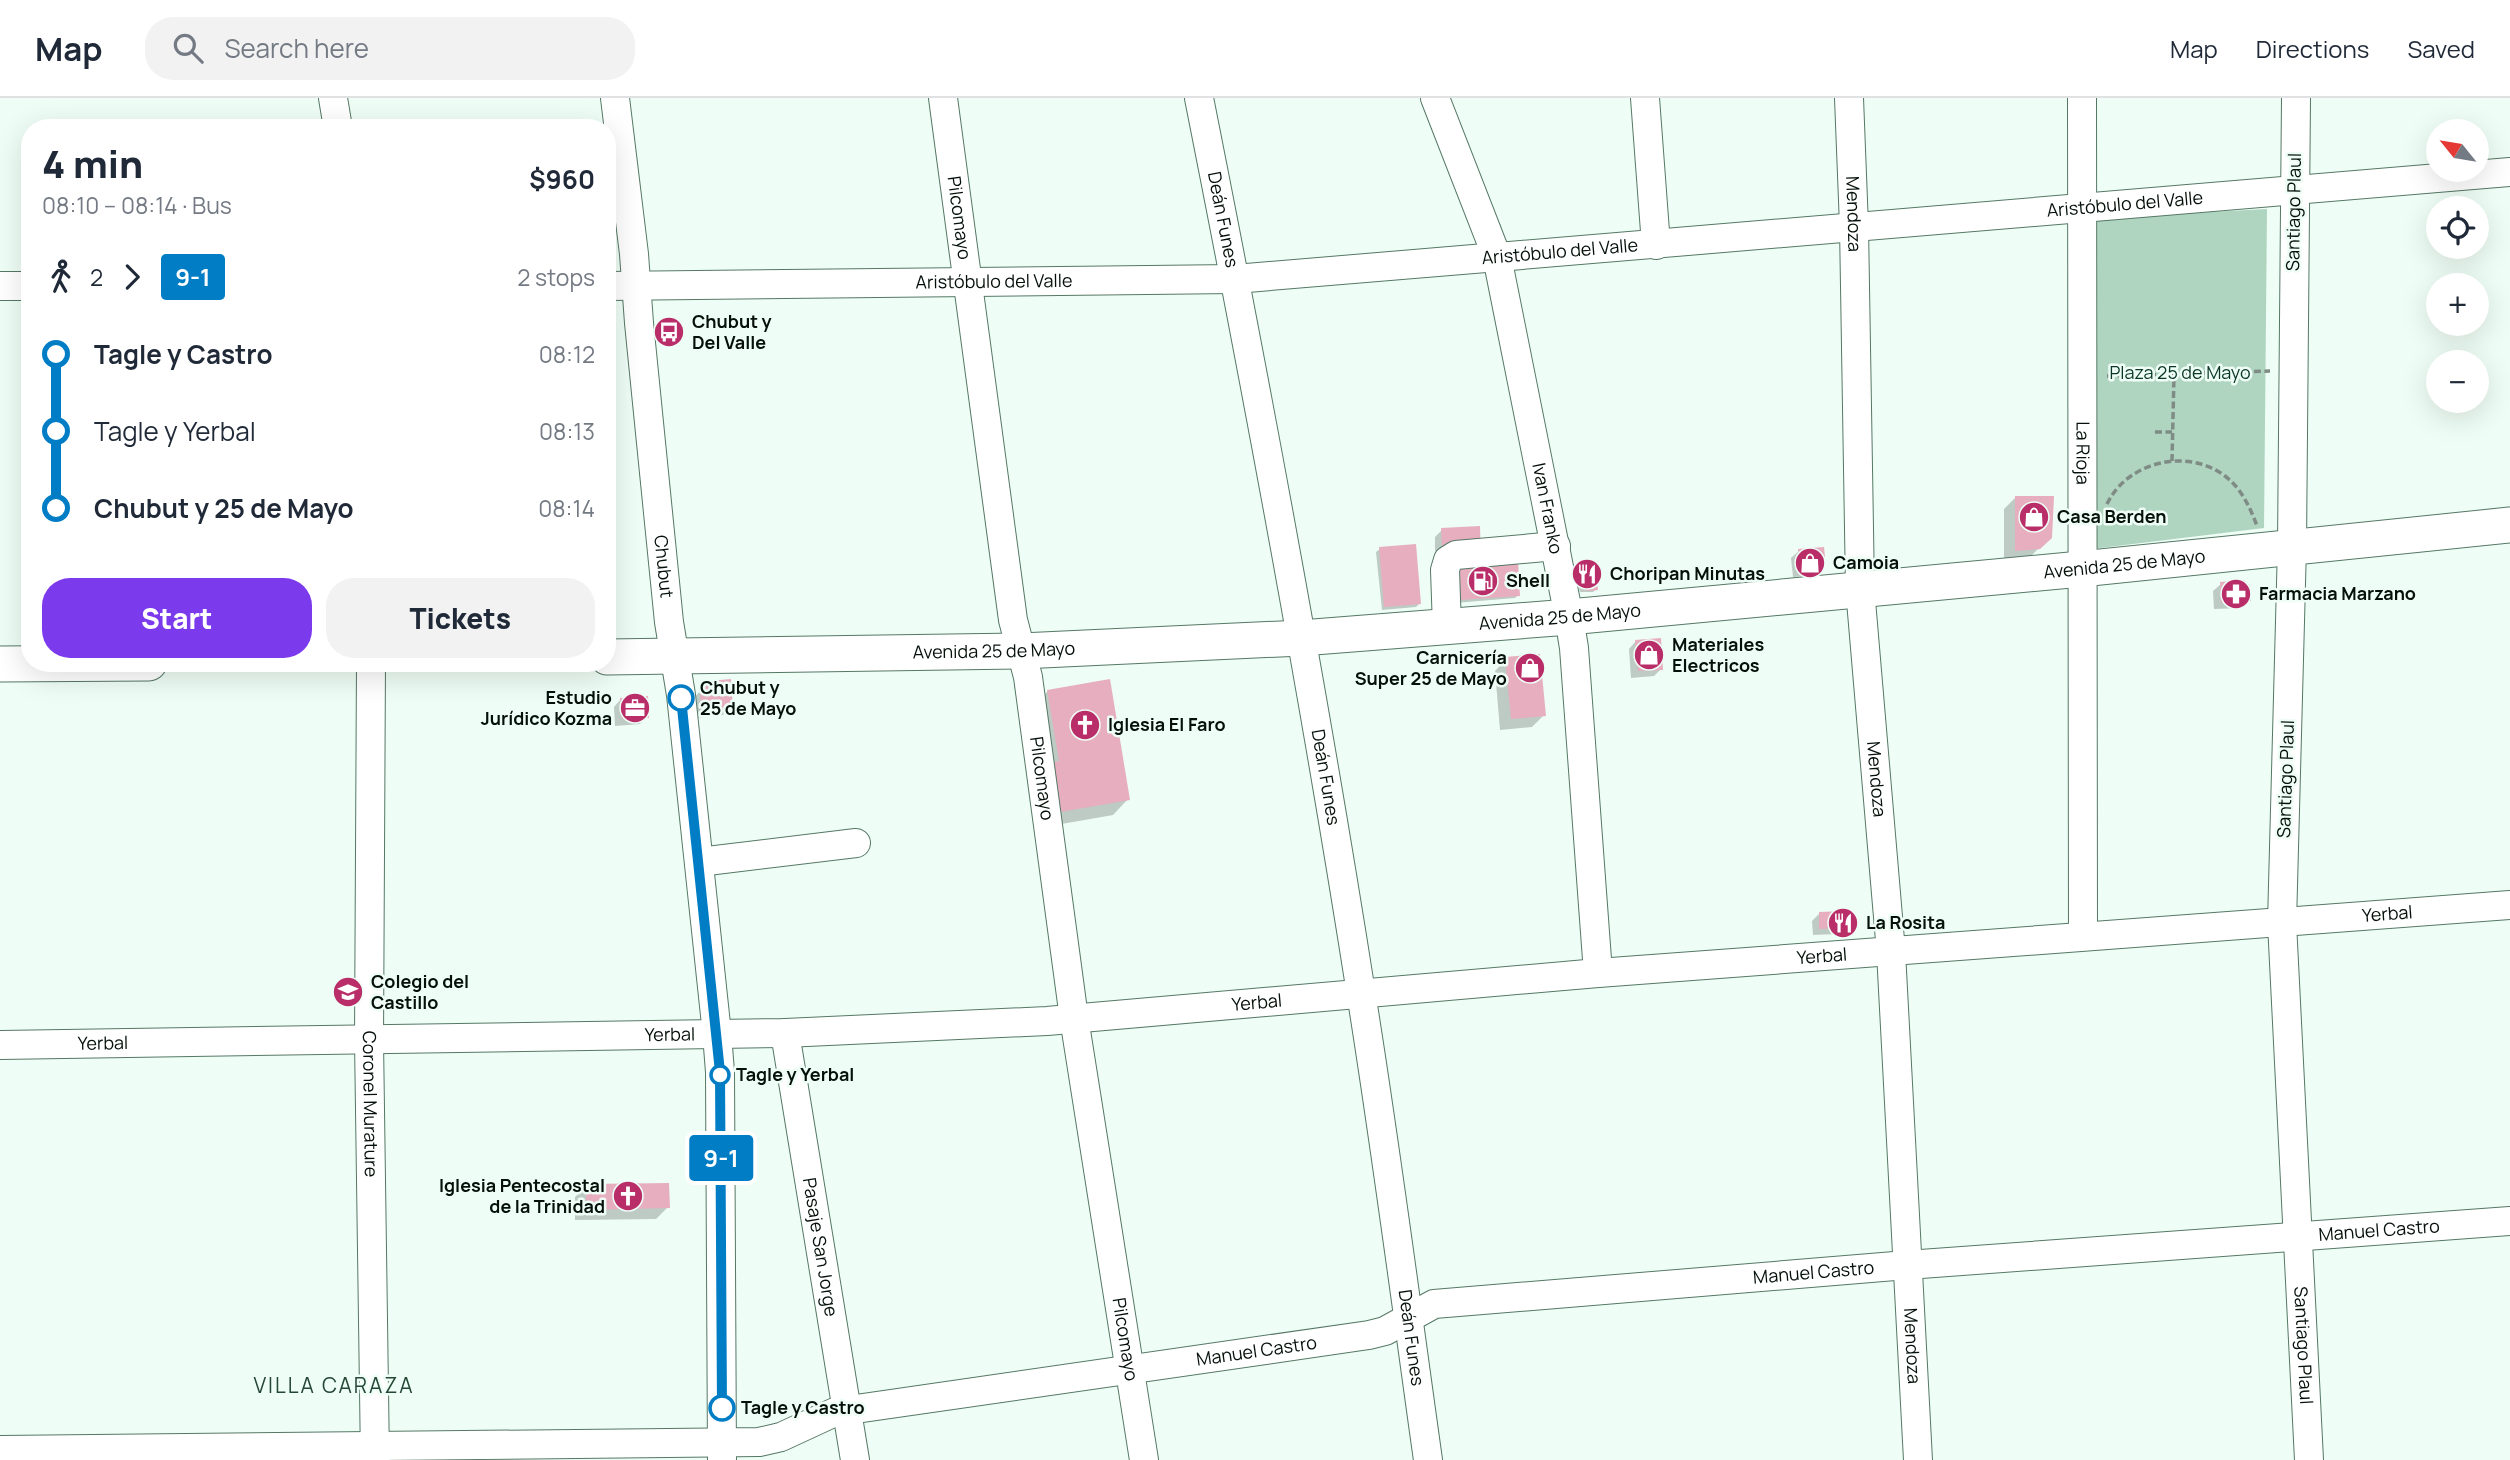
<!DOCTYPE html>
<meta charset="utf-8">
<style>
:root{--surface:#fff;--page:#f2f2f3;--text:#1f2937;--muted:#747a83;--line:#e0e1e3;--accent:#7c3aed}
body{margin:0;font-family:Manrope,sans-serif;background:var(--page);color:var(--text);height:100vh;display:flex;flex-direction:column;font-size:26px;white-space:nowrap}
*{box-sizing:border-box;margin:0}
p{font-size:23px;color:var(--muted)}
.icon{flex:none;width:38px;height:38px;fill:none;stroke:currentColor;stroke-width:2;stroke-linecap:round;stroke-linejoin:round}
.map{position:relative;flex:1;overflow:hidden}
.side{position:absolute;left:21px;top:21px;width:595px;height:553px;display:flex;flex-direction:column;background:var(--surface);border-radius:28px;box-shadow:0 7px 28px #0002}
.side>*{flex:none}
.badge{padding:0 14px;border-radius:5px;font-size:24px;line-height:46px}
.needle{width:46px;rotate:300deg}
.tools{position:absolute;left:2426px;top:21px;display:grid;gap:14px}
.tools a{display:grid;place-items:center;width:63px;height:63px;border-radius:50%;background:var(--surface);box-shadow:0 7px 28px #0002;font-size:35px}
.map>.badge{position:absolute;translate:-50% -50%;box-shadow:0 0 0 4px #fff}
.legs{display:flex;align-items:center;gap:10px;height:77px;padding:0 21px;font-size:23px}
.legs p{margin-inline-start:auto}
.summary{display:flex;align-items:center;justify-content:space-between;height:119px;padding:0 21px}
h1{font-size:38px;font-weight:800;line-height:52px}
.cta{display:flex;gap:14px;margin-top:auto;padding:14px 21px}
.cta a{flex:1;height:80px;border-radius:28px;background:var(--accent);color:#fff;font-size:28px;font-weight:800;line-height:80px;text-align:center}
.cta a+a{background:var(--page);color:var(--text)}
ul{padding:0 21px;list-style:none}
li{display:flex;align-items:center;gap:24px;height:77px;font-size:26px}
li i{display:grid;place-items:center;width:10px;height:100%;margin:0 9px;background:currentColor}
li i::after{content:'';width:18px;height:18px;margin:-9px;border:5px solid;border-radius:50%;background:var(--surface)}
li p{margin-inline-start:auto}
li:first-child i{background:linear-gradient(#0000 50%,currentColor 0)}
li:last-child i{background:linear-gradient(currentColor 50%,#0000 0)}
header{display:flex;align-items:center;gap:42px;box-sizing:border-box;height:98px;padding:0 35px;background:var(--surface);border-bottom:2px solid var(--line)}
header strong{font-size:33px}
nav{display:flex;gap:38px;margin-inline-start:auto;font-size:24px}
.search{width:490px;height:63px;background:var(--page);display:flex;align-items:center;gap:18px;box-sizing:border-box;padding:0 24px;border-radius:28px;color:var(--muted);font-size:26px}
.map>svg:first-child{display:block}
.green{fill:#afd4c0}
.shadow{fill:#0003}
.building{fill:#e6aebf}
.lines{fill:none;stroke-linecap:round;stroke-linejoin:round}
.minor-casing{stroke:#557865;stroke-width:30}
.major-casing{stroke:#557865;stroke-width:37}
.path{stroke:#7f8c85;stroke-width:3.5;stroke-dasharray:7 3.5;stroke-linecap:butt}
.minor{stroke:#fff;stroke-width:28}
.major{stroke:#fff;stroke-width:35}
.line-1-casing{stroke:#fff;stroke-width:16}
.line-1{stroke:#007dc5;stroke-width:10}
.stop-1-dot{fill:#fff;stroke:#007dc5;stroke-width:3.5}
.labels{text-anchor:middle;stroke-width:5;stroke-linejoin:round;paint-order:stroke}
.street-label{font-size:18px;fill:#041009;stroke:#eefdf5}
.poi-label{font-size:18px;font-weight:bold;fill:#041009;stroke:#eefdf5;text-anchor:start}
.park-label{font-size:18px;fill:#0b3826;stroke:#eefdf5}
.stop-label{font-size:18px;font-weight:bold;fill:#041009;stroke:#eefdf5;text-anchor:start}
.quarter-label{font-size:21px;letter-spacing:2px;fill:#254736;stroke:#eefdf5}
</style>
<header>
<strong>Map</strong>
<div class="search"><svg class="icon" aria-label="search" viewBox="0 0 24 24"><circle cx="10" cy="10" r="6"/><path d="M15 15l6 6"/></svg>Search here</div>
<nav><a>Map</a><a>Directions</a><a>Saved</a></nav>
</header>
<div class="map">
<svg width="2510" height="1362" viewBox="0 0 2510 1362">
<rect width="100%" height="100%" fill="#eefdf5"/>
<path class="green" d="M2267 111 2264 430 2092 451 2095 120Z"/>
<g class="shadow">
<path d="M2015 400 2050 439 2027 462 2004 464V411Z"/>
<path d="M1442 432 1479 468 1518 497 1515 500 1443 506 1440 453H1435V439Z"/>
<path d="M1380 451 1420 505 1416 509 1382 512 1376 454Z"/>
<path d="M1799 453 1814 470 1806 478 1793 479 1791 460Z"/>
<path d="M1578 469 1596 491 1593 494H1580L1575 472Z"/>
<path d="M2221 486 2249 502 2242 510 2214 511 2213 493Z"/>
<path d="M1636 543 1661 571 1654 578 1631 580 1629 551Z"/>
<path d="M1506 561 1544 617 1532 629 1500 632 1495 573Z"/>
<path d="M701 592 731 610 723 617 694 620 693 601Z"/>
<path d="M1048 593 1128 701 1113 717 1039 730 1032 609Z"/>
<path d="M621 601 647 619 640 626 615 628 614 609Z"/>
<path d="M1820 815 1847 825 1836 836 1813 837 1812 823Z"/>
<path d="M587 1088 668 1109 656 1121 575 1122V1099Z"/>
</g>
<g class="building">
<path d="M2015 398H2054L2052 440 2040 451 2015 453Z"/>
<path d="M1480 428 1481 466 1518 463 1520 498 1445 503 1441 430Z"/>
<path d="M1416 446 1421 506 1384 509 1379 449Z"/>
<path d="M1824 449 1825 459 1815 471 1800 473 1798 451Z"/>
<path d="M1594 465 1598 492 1589 493 1583 491 1580 485 1577 467Z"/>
<path d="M2244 482 2250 488 2251 503 2221 505 2220 484Z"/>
<path d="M1661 540 1663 572 1638 573 1635 542Z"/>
<path d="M1540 556 1546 618 1511 621 1505 559Z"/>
<path d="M731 581 733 611 701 613 700 592 709 583Z"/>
<path d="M1110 581 1130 702 1054 715 1046 666 1059 663 1047 592Z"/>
<path d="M648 598 649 620 622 621 620 600Z"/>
<path d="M1848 813 1849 825 1845 830 1819 831V814Z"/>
<path d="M669 1085 670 1110 586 1112V1086Z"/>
</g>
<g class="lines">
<g class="minor-casing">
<g id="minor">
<path d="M333 0 338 30"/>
<path id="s1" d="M615 0 634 156 639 225 669 524 681 597 717 936 720 974 722 1362"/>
<path id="s2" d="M943 0 1013 522 1028 579 1074 920 1144 1362"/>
<path id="s3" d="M1199 0C1258 297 1314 595 1361 895 1386 1050 1406 1206 1428 1362"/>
<path id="s4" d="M1435 0 1497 159 1569 519 1574 550 1598 875"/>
<path d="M1645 0 1656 147"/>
<path id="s5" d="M1849 0 1854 128 1860 491 1891 854 1918 1362"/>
<path id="s6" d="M2082 0 2083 838"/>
<path id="s7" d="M2296 0 2292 448 2282 825 2309 1362"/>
<path d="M0 188H30"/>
<path id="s8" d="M607 188 1235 181 2510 74"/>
<path d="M1447 529 1445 472 1448 462 1456 457 1556 448"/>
<path id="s9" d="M371 565 369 942 375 1362"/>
<path d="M699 764 856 745"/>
<path id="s10" d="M785 935 855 1362"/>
<path id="s11" d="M0 947 785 935 1047 923 1598 875 2510 807"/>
<path id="s12" d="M0 1352 759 1344 781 1339 835 1314 1369 1237 1385 1233 1434 1206 1907 1167 2510 1123"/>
</g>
</g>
<g class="major-casing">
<g id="major">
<path id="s13" d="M607 559 1021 553 1301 540 1569 519 2081 471 2510 427"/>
<path d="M0 566 149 565"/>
</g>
</g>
<g class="path">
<path d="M2107 278 2270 273"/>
<path d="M2155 334H2172"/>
<path d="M2172 363 2174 276"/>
<path d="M2107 406C2127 364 2187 349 2225 378 2241 390 2250 409 2257 428"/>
</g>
<use href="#minor" class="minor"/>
<use href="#major" class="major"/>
</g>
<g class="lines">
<g class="line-1-casing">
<path id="line-1" d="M681 600 720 974 722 1310"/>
</g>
<use href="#line-1" class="line-1"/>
</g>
<defs>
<g id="bus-disc" transform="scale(1.575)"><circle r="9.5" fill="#b92e69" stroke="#eefdf5"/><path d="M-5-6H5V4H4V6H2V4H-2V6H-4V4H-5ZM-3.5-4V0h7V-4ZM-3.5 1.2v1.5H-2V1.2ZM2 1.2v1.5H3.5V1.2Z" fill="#fff"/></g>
<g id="shop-disc" transform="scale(1.575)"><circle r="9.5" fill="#b92e69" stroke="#eefdf5"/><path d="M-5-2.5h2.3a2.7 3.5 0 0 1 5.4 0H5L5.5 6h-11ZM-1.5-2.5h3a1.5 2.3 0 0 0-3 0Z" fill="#fff"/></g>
<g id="restaurant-disc" transform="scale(1.575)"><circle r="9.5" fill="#b92e69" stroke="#eefdf5"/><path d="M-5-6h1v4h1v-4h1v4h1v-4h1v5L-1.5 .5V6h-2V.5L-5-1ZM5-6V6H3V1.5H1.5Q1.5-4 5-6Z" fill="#fff"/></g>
<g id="fuel-disc" transform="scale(1.575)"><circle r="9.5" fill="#b92e69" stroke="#eefdf5"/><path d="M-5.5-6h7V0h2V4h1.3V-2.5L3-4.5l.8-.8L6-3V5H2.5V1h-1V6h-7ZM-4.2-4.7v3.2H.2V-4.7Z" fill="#fff"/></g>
<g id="pharmacy-disc" transform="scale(1.575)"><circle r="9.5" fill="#b92e69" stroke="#eefdf5"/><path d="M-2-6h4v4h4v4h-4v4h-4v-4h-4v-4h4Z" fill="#fff"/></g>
<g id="office-disc" transform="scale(1.575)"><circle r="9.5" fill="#b92e69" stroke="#eefdf5"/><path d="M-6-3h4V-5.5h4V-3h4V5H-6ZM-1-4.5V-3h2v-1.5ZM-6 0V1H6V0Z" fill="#fff"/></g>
<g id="church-disc" transform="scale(1.575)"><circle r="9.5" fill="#b92e69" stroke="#eefdf5"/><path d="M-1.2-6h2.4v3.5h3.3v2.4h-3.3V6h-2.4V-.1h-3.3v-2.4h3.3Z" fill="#fff"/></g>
<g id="school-disc" transform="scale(1.575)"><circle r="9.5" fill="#b92e69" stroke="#eefdf5"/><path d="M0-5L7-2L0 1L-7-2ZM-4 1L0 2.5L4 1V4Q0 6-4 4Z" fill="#fff"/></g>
</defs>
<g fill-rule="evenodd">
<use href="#bus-disc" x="669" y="234"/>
<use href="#shop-disc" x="2034" y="419"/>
<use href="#shop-disc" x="1810" y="465"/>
<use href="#restaurant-disc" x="1587" y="476"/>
<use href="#fuel-disc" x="1483" y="483"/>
<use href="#pharmacy-disc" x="2236" y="496"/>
<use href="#shop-disc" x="1649" y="557"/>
<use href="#shop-disc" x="1530" y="570"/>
<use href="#office-disc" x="635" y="610"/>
<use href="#church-disc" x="1085" y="627"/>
<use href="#restaurant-disc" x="1843" y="825"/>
<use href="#school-disc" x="348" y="894"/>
<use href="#church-disc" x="628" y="1098"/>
</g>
<g class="stop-1-dot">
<circle cx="681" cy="600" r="12"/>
<circle cx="720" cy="977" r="9"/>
<circle cx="722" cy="1310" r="12"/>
</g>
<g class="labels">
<g class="street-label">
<text dy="6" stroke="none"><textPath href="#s8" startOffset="1521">Aristóbulo del Valle</textPath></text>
<text transform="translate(2294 114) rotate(-89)" y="6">Santiago Plaul</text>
<text dy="6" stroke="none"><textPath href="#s5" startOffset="116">Mendoza</textPath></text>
<text dy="6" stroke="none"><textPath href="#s2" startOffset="121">Pilcomayo</textPath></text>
<text dy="6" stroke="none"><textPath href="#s3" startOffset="124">Deán Funes</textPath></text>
<text dy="6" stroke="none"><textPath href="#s8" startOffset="954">Aristóbulo del Valle</textPath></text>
<text dy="6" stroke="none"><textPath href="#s8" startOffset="387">Aristóbulo del Valle</textPath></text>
<text dy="6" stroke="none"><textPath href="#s6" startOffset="355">La Rioja</textPath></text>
<text dy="6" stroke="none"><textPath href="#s4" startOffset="427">Ivan Franko</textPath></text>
<text dy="6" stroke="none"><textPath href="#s13" startOffset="1521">Avenida 25 de Mayo</textPath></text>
<text dy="6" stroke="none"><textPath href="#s1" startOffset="471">Chubut</textPath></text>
<text dy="6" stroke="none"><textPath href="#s13" startOffset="954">Avenida 25 de Mayo</textPath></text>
<text dy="6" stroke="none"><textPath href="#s13" startOffset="387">Avenida 25 de Mayo</textPath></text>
<text dy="6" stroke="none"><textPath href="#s3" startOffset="691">Deán Funes</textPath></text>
<text dy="6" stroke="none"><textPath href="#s2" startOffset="688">Pilcomayo</textPath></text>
<text dy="6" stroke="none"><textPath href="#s5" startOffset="682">Mendoza</textPath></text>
<text transform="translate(2286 681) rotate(-88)" y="6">Santiago Plaul</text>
<text dy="6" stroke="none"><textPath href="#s11" startOffset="2392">Yerbal</textPath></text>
<text dy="6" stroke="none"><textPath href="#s11" startOffset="1825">Yerbal</textPath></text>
<text dy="6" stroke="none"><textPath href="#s11" startOffset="1258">Yerbal</textPath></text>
<text dy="6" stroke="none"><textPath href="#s11" startOffset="670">Yerbal</textPath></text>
<text dy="6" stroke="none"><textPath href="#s11" startOffset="103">Yerbal</textPath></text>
<text dy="6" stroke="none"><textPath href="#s9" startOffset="441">Coronel Murature</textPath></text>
<text dy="6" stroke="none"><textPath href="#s12" startOffset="2401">Manuel Castro</textPath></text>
<text dy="6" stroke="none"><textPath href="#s10" startOffset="217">Pasaje San Jorge</textPath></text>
<text dy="6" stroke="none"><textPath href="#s12" startOffset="1834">Manuel Castro</textPath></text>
<text dy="6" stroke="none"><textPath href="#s3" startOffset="1258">Deán Funes</textPath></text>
<text dy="6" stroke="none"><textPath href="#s2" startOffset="1255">Pilcomayo</textPath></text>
<text dy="6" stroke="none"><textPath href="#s5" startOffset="1250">Mendoza</textPath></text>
<text dy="6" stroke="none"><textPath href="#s7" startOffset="1248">Santiago Plaul</textPath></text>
<text dy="6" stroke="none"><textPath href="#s12" startOffset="1267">Manuel Castro</textPath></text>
</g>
<g class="poi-label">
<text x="692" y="230">Chubut y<tspan x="692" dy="21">Del Valle</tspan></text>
<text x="2057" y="425">Casa Berden</text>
<text x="1833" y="471">Camoia</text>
<text x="1610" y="482">Choripan Minutas</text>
<text x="1506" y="489">Shell</text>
<text x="2259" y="502">Farmacia Marzano</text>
<text x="1672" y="553">Materiales<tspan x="1672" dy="21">Electricos</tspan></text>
<text x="1507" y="566" text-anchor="end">Carnicería<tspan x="1507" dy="21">Super 25 de Mayo</tspan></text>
<text x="612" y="606" text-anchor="end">Estudio<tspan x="612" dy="21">Jurídico Kozma</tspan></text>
<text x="1108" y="633">Iglesia El Faro</text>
<text x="1866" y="831">La Rosita</text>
<text x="371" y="890">Colegio del<tspan x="371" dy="21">Castillo</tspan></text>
<text x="605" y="1094" text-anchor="end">Iglesia Pentecostal<tspan x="605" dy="21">de la Trinidad</tspan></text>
</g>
<g class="park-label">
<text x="2180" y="281">Plaza 25 de Mayo</text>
</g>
<g class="stop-label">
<text x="700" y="596">Chubut y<tspan x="700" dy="21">25 de Mayo</tspan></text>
<text x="736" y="983">Tagle y Yerbal</text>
<text x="741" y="1316">Tagle y Castro</text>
</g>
<g class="quarter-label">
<text x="334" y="1295">VILLA CARAZA</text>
</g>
</g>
</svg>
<div class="tools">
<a><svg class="needle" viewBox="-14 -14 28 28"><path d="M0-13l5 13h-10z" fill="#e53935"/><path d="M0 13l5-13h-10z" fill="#747a83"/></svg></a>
<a><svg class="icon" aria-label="locate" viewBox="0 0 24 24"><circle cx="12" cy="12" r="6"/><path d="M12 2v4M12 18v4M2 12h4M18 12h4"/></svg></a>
<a>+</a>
<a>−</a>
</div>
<b class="badge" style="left:721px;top:1060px;background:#007dc5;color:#fff">9-1</b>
<section class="side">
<div class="summary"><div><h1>4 min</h1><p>08:10 – 08:14 · Bus</p></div><b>$960</b></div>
<div class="legs"><svg class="icon" aria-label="walk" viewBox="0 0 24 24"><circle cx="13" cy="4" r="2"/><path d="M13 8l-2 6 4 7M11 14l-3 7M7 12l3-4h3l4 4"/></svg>2<svg class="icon" aria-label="forward" viewBox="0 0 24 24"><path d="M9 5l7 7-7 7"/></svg><b class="badge" style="background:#007dc5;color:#fff">9-1</b><p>2 stops</p></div>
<ul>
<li><i style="color:#007dc5"></i><b>Tagle y Castro</b><p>08:12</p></li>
<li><i style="color:#007dc5"></i><span>Tagle y Yerbal</span><p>08:13</p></li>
<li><i style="color:#007dc5"></i><b>Chubut y 25 de Mayo</b><p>08:14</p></li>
</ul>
<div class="cta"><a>Start</a><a>Tickets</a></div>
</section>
</div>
